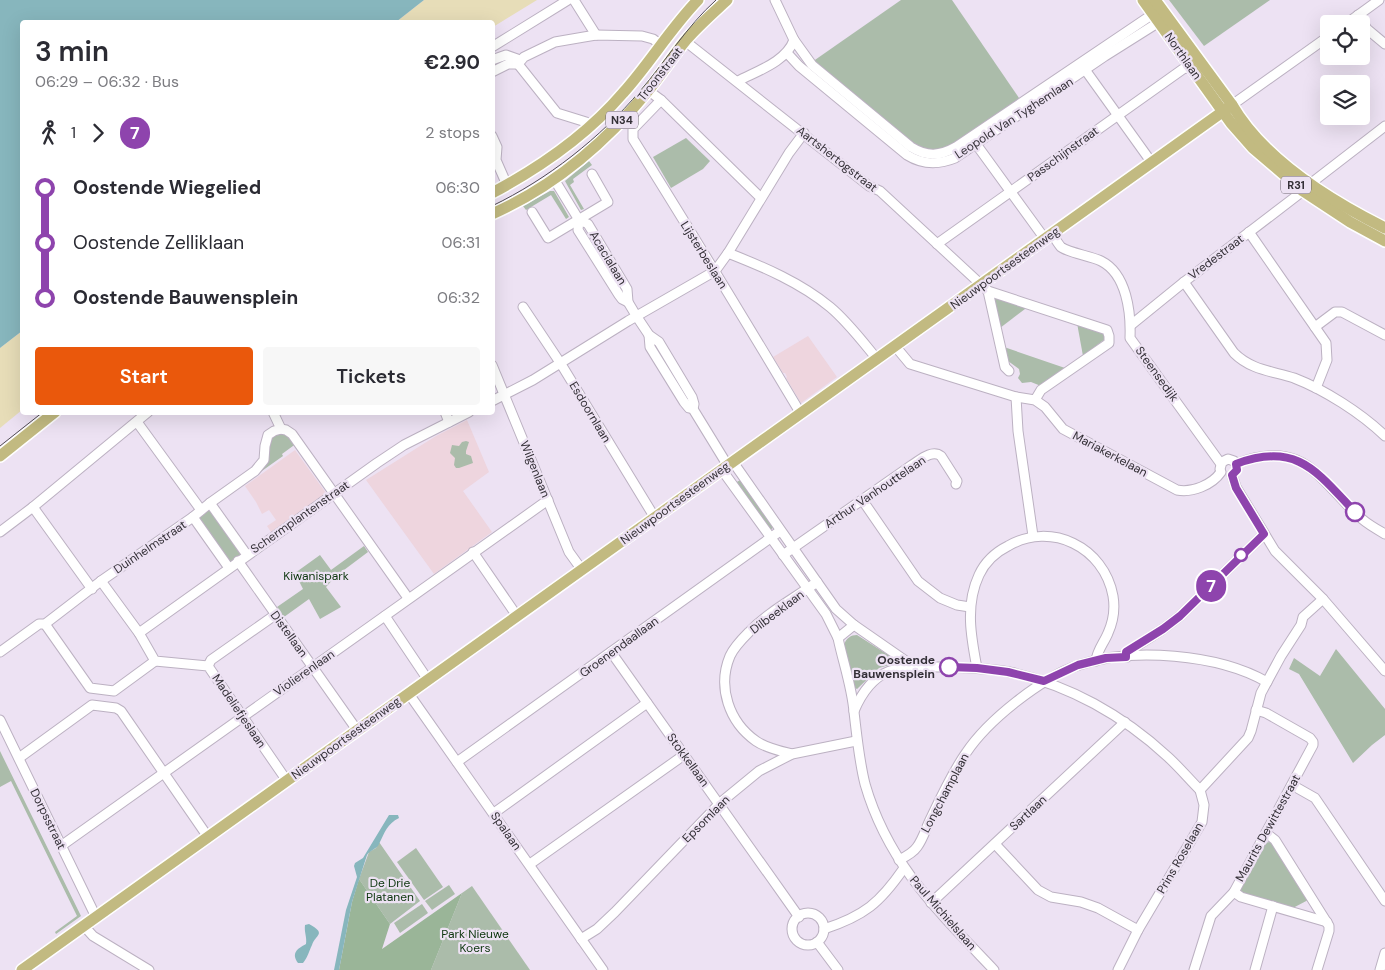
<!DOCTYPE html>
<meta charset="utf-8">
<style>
:root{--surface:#fff;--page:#f7f7f7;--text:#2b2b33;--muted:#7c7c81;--accent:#ea580c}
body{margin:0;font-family:"DM Sans",sans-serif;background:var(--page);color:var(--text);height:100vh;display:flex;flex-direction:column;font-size:19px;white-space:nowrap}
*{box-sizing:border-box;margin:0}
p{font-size:16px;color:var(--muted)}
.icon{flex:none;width:28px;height:28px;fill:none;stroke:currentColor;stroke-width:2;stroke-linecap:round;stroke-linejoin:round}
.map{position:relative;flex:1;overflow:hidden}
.sheet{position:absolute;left:20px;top:20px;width:475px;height:395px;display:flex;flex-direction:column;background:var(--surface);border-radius:5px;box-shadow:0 5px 20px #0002}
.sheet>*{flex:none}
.badge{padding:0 10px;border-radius:16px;font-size:18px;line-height:32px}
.controls{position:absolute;left:1320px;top:15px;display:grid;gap:10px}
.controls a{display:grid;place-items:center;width:50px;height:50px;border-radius:5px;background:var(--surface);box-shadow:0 5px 20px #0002;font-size:25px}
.map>.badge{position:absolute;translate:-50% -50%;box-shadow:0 0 0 2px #fff}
.legs{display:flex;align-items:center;gap:8px;height:55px;padding:0 15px;font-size:16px}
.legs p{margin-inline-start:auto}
.overview{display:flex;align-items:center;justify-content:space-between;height:85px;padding:0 15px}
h1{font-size:28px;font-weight:600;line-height:38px}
.button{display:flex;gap:10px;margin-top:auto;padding:10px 15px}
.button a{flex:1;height:58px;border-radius:5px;background:var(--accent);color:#fff;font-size:20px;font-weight:600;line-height:58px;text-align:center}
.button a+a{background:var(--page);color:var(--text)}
ul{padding:0 15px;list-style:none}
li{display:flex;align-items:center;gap:18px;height:55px;font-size:19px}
li i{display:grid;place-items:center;width:8px;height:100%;margin:0 6px;background:currentColor}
li i::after{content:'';width:12px;height:12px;margin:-6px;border:4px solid;border-radius:50%;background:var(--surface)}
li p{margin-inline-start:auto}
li:first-child i{background:linear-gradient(#0000 50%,currentColor 0)}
li:last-child i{background:linear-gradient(currentColor 50%,#0000 0)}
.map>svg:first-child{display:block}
.education{fill:#eed5de}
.green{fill:#abbcaa}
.forest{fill:#9ab598}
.sand{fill:#e7ddb8}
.water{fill:#87b6bd}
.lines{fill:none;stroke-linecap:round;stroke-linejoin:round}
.minor-casing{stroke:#bcb1c2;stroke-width:11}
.major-casing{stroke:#fff;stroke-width:14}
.minor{stroke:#fff;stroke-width:9}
.major{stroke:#c2ba81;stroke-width:11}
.tram{stroke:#534e57;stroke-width:1}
.line-1-casing{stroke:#fff;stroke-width:11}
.line-1{stroke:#8e44ad;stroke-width:8}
.stop-1-dot{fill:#fff;stroke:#8e44ad;stroke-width:2.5}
.labels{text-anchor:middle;stroke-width:4.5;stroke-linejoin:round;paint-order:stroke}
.shield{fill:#ede2f3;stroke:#6c656f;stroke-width:1}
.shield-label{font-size:11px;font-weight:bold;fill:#343037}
.street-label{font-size:12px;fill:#343037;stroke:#ede2f3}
.park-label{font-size:12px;fill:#0d360e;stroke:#ede2f3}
.stop-label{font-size:12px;font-weight:bold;fill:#343037;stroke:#ede2f3;text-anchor:end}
</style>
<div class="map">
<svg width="1385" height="970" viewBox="0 0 1385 970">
<rect width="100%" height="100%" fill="#ede2f3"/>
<g class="education">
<path d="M808 336 837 377 801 403 786 378 787 377 785 373H783L773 357Z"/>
<path d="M467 420 489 472 463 491 492 532 434 574 366 480 436 436Z"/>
<path d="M295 450 326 493 271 532 267 526 276 520 269 510 262 514 256 502 245 486Z"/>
</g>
<g class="green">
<path d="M901 0H952L1019 98 1016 104 951 148 924 152 812 62Z"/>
<path d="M1169 0H1270L1204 46Z"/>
<path d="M686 138 710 161 703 169 671 188 653 157Z"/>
<path d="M589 161 592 165 573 179 574 182 570 185 584 209 581 210 565 181Z"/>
<path d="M550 191H554L569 217 566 219 551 195 526 210 523 206Z"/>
<path d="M994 296 1029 306 1000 328Z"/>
<path d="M1077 323 1104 333 1105 339 1083 356Z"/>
<path d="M1004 347 1065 368 1041 386 1031 382 1022 383 1018 378 1020 374 1019 369 1008 361Z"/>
<path d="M283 431 297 443 282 454 283 456 259 473 257 471 270 436Z"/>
<path d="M466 441 469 442 466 451V454L471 456 473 463 459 468H456L454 465 455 458 450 453 452 445 459 446 462 442Z"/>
<path d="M742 479 767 515 773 528 770 530 735 483Z"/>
<path d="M206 510H211L242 553 230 563 198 521 199 515Z"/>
<path d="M364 546 368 552 336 576 326 587 341 607 320 619 309 599 284 617 277 607 303 589 295 573 320 555 331 570Z"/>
<path d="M857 635 896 660V663L879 668 857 689 855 688 844 645C846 638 851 635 857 635Z"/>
<path d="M1336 649 1385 709V735L1372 745 1353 763 1299 674 1289 669 1294 658 1320 676Z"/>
<path d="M0 751 81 916 56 934 55 932 77 916 11 781 0 787Z"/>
<path d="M379 842 420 901 390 924 359 879 369 852 376 848Z"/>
<path d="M1270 842 1273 843 1310 899 1291 909 1243 894 1240 889 1263 843Z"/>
<path d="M416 848 443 887 424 900 397 862Z"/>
<path d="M449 885 455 894 432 910 425 901Z"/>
<path d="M472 886 530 970H431L462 893Z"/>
<path d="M422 904 428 913 400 933 394 923Z"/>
</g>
<path class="forest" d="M359 879 390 924 382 949 462 893 431 970H339L352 902Z"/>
<g class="sand">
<path d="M424 0H537L493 27 492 22H396Z"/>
<path d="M22 331V410L0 428V348Z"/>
</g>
<g class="water">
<path d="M0 0H424L396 22H22V331L0 348Z"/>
<path d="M389 815H398L399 818C387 824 385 832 379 844 377 849 370 850 367 855L352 902 339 970H334L346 910 357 877 354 866 355 863 363 858Z"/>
<path d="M309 924C327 934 316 934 312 945 309 951 308 957 303 963H298C291 953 297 949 306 944 307 937 304 932 305 925Z"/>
</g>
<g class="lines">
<g class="minor-casing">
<g id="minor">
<path d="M574 0 596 35"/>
<path d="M1358 15 1367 29 1385 44"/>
<path d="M1346 24 1379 0"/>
<path d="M794 40 812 65 911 147C927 157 940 156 956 147L1153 14"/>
<path d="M685 41 869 186 880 191 988 291 1107 330 1109 336V343L1041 390 1035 400"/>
<path d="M492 47 568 0"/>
<path d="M787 53 799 66 907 155C923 165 938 165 955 158L1105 56 1159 22"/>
<path d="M492 60 506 55 520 60"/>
<path d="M518 64 524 57 555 42 584 37 596 35 642 36 653 39 661 45"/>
<path d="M518 64 557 113 586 122 591 126"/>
<path d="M1086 71 1152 163"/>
<path d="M492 72 508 64H518"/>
<path d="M738 81C757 71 786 62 794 40L775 0"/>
<path d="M649 91 661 100 761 198"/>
<path d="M661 100 633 129V139C690 230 746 322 801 414"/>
<path d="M1232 105 1329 36"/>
<path d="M492 136 497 147 496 160 507 185"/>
<path d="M976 144 1045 239"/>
<path d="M554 179 579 220 578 230 619 295 622 299 628 302"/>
<path d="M1310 184 1385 126"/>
<path d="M532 212 548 238 608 202 592 174"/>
<path d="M579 220 588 224 627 289 628 302 637 317 649 335 659 342 692 397 694 404 693 409"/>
<path d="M1249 232 1326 343 1327 360 1316 388"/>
<path d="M1052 234C1055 238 1058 244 1061 247 1069 253 1091 256 1101 261 1127 274 1131 313 1130 338L1221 464"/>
<path d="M937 244 1183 69 1190 67"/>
<path d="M728 253C764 267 801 283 830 307 848 322 862 341 877 359"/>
<path d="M1184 282 1234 353C1251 370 1272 371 1294 378 1325 390 1361 413 1385 436"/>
<path d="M988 291 1005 367 1009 371"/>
<path d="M523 307 561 364 655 518"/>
<path d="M1131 325 1184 282 1303 191"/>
<path d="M1315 327 1335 312H1342L1385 335"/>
<path d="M649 335 650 347 684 402 689 408 693 409 728 466"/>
<path d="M895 346 910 364 1016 397 1035 400 1045 407 1063 429 1177 490C1192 493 1212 485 1221 472"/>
<path d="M492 365 569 552 582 570"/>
<path d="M1016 397 1018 431 1033 536"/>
<path d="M492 401 533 380 628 321 715 271 728 253 789 153 804 133"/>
<path d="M273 412 281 429 286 430 292 434 408 598"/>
<path d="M445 412 449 422"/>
<path d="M137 422 201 510"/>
<path d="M733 462 817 582 836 609 854 625"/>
<path d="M1236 464C1305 437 1319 481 1362 519 1369 525 1378 530 1385 534"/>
<path d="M1220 469 1222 462 1228 459 1234 461 1236 464"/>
<path d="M722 470 826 614 838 638"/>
<path d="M1232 475 1236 487 1275 551 1323 599 1385 671"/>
<path d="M863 501 918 581 940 598 957 605 970 607"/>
<path d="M210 503 247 555"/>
<path d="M33 507 92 589"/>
<path d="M193 517 229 568"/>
<path d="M0 532 33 507 148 412"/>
<path d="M473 552 517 616"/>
<path d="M783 555 912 465C920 460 932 449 941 456L957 481 956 484"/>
<path d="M238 561 357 730"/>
<path d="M101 581 139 633 155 661 208 666 287 781"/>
<path d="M385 616 428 680"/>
<path d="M45 624 90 688 114 691 155 661"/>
<path d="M139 633 377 463 404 445 469 412"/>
<path d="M0 652 39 624H45L101 581 193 517 210 503 255 471 264 460 265 446 268 435 274 431 281 429"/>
<path d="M611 652 799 917"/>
<path d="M1127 657V652L1163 629 1180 616 1264 534"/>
<path d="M208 666 211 660 275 615"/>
<path d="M913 666 854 625 838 638C843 662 852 687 854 712 857 737 859 760 865 784 888 864 939 912 994 970"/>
<path d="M977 668C971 637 965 605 979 575 985 562 996 552 1008 546 1051 521 1104 547 1113 596 1115 608 1113 622 1108 633 1104 643 1097 650 1096 661"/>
<path d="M409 694 603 970"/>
<path d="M854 711C874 664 900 666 944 667 966 668 988 668 1009 672 1068 684 1124 716 1168 757 1179 767 1189 779 1200 790"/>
<path d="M0 720 96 917"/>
<path d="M792 754C780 751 766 748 756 741 729 722 717 687 730 656 734 647 742 639 749 632 768 612 795 598 817 582"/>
<path d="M19 758 92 705 116 708 121 711 208 837"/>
<path d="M457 762 780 531"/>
<path d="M1292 785 1315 798 1385 901"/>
<path d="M494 813 647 703"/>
<path d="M1266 833 1275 840 1329 926V931L1317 970"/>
<path d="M995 844 1038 890 1051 897 1081 902 1098 908 1138 930"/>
<path d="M61 846 548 500"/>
<path d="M899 860C905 857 913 853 917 847 923 839 926 828 930 820 941 797 952 773 966 753 988 720 1041 678 1079 665 1132 647 1218 654 1267 682"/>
<path d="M530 864 684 755"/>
<path d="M1234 892 1241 897 1327 922"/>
<path d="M931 903 1125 722"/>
<circle cx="808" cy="929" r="16"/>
<path d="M84 926 93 936 149 970"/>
<path d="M824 929C864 916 880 903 904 868"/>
<path d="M581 939 597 929 615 912 720 803 759 771 792 754 856 741"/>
<path d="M817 942 838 970"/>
<path d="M1118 970 1138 930 1202 822 1204 805 1200 790 1248 738 1251 731 1261 693 1281 656 1301 625 1303 617 1323 599"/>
<path d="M1194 970 1211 916 1234 892 1313 745V742L1310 738 1266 713 1256 710"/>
<path d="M1255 970 1273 906"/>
<path d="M1380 970 1385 953"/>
</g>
</g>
<g class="major-casing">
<g id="major">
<path d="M1143 0 1231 123 1253 148 1303 191 1350 222 1385 241"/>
<path d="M1155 0 1232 105C1264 160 1329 200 1385 228"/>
<path d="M492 193C541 167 587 135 623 93 650 63 670 29 698 0"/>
<path d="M492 214C553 187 605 143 647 92 661 75 672 57 686 40 699 25 713 13 727 0"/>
<path d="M0 456 55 412"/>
<path d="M22 970 1232 105"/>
</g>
</g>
<use href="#minor" class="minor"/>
<use href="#major" class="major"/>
<g class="tram">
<path d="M492 206C548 179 600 138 640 91 666 61 686 27 716 0"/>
<path d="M0 446 43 412"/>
</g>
</g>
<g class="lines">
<g class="line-1-casing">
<path id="line-1" d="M949 667 977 668 1008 672 1044 681 1078 665 1106 658 1126 657V652L1163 629 1180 616 1264 534 1236 488 1232 475 1237 470 1236 464C1297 441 1317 472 1355 512"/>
</g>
<use href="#line-1" class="line-1"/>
</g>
<g class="stop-1-dot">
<circle cx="1355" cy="512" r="9"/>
<circle cx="1241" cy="555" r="6"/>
<circle cx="949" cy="667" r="9"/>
</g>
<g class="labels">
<g class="shield">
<rect x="606" y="111.5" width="32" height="17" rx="4"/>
<rect x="1281" y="176.5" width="30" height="17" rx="4"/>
</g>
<g class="shield-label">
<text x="622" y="124">N34</text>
<text x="1296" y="189">R31</text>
</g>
<g class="street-label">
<text transform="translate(1183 56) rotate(55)" y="4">Northlaan</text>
<text transform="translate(660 74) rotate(-52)" y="4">Troonstraat</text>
<text transform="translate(1014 118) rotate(-33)" y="4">Leopold Van Tyghemlaan</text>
<text transform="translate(1063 154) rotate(-36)" y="4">Passchijnstraat</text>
<text transform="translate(837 159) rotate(38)" y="4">Aartshertogstraat</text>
<text transform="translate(704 255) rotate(58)" y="4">Lijsterbeslaan</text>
<text transform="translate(1216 257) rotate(-37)" y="4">Vredestraat</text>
<text transform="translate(608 258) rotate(59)" y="4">Acacialaan</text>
<text transform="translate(1005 268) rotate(-36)" y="4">Nieuwpoortsesteenweg</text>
<text transform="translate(1157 374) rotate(54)" y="4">Steensedijk</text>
<text transform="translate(590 412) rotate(59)" y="4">Esdoornlaan</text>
<text transform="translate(1110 454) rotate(28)" y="4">Mariakerkelaan</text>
<text transform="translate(535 469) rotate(68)" y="4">Wilgenlaan</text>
<text transform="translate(875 492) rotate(-34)" y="4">Arthur Vanhouttelaan</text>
<text transform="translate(675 503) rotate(-36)" y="4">Nieuwpoortsesteenweg</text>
<text transform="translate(300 517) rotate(-35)" y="4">Schermplantenstraat</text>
<text transform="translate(150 547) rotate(-34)" y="4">Duinhelmstraat</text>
<text transform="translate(777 612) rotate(-37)" y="4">Dilbeeklaan</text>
<text transform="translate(289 634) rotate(54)" y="4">Distellaan</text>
<text transform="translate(619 647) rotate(-36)" y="4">Groenendaallaan</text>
<text transform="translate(304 673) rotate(-35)" y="4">Violierenlaan</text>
<text transform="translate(239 711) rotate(56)" y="4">Madeliefjeslaan</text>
<text transform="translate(346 738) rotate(-36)" y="4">Nieuwpoortsesteenweg</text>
<text transform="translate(688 760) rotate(54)" y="4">Stokkellaan</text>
<text transform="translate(945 793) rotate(-62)" y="4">Longchamplaan</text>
<text transform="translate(1028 813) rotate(-43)" y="4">Sartlaan</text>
<text transform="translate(48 819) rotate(64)" y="4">Dorpsstraat</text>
<text transform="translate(706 819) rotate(-45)" y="4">Epsomlaan</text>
<text transform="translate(1268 828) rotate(-61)" y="4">Maurits Dewittestraat</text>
<text transform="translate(506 831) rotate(55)" y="4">Spalaan</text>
<text transform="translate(1180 858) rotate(-60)" y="4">Prins Roselaan</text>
<text transform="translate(943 913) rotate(49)" y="4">Paul Michielslaan</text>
</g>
<g class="park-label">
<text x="316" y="580">Kiwanispark</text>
<text x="390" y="887">De Drie<tspan x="390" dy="14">Platanen</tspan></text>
<text x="475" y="938">Park Nieuwe<tspan x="475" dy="14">Koers</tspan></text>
</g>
<g class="stop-label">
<text x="935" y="664">Oostende<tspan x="935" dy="14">Bauwensplein</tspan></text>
</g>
</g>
</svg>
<div class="controls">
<a><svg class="icon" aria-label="locate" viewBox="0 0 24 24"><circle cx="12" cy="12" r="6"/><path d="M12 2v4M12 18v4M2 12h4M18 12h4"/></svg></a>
<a><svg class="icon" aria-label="layers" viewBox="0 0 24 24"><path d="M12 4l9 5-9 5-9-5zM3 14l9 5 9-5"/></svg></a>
</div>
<b class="badge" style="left:1211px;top:586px;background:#8e44ad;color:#fff">7</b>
<section class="sheet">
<div class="overview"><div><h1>3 min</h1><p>06:29 – 06:32 · Bus</p></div><b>€2.90</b></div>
<div class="legs"><svg class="icon" aria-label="walk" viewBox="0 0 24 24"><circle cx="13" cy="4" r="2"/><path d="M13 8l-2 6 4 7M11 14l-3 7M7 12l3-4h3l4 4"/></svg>1<svg class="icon" aria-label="forward" viewBox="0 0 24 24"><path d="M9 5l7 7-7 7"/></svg><b class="badge" style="background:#8e44ad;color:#fff">7</b><p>2 stops</p></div>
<ul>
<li><i style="color:#8e44ad"></i><b>Oostende Wiegelied</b><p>06:30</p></li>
<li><i style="color:#8e44ad"></i><span>Oostende Zelliklaan</span><p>06:31</p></li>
<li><i style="color:#8e44ad"></i><b>Oostende Bauwensplein</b><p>06:32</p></li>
</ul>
<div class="button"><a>Start</a><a>Tickets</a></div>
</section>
</div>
